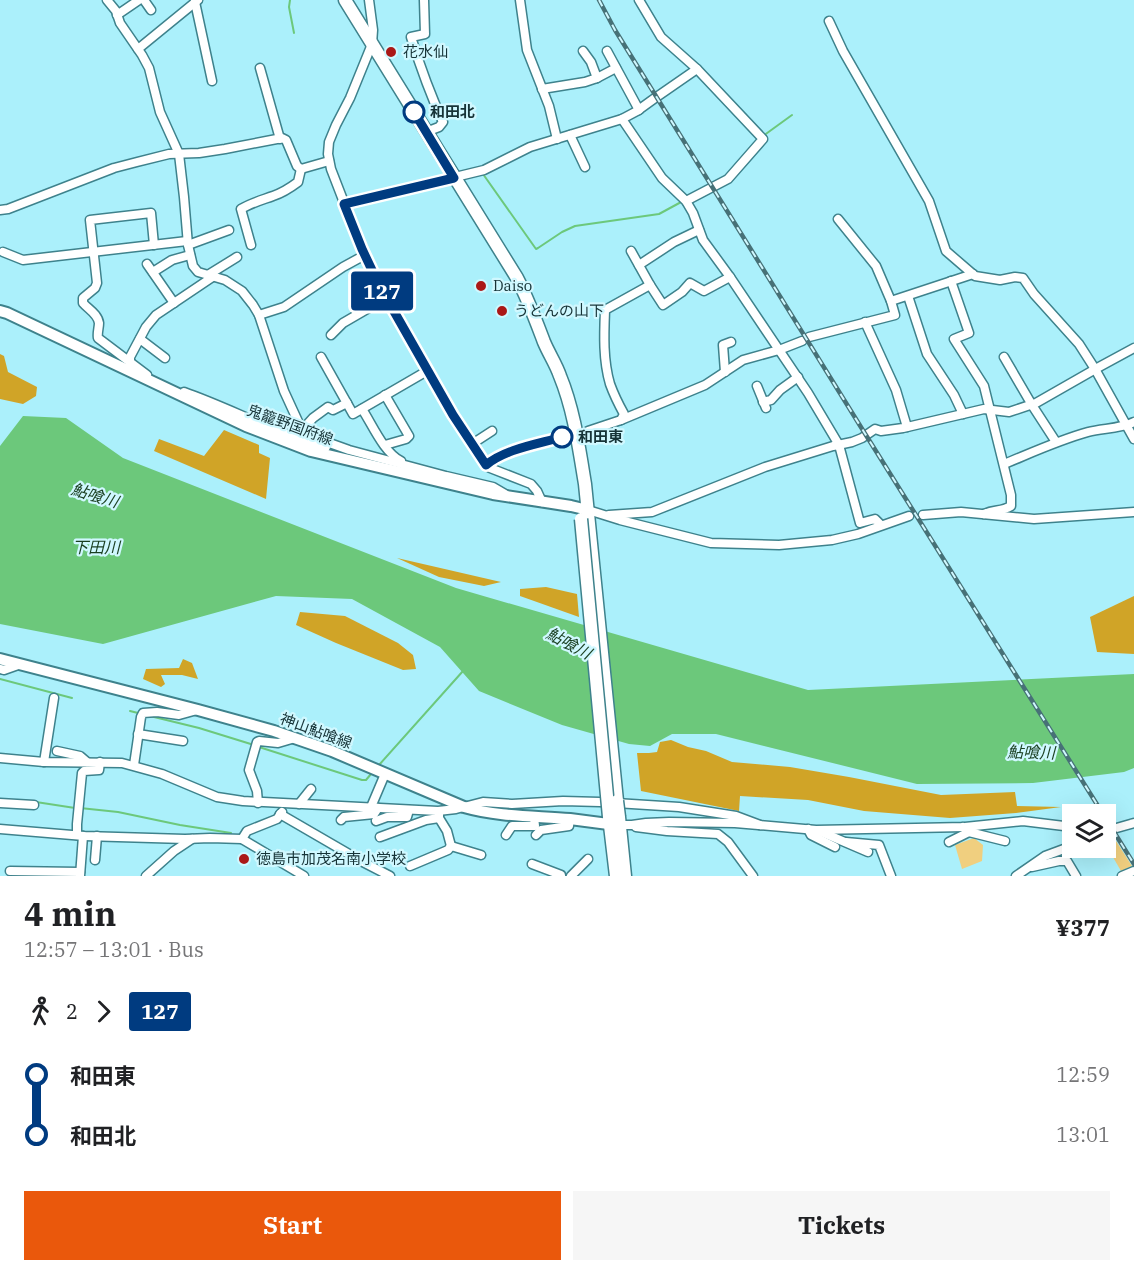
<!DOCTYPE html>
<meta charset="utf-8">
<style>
:root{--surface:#fff;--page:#f6f6f6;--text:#202124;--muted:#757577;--accent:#ea580c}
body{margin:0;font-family:"IBM Plex Serif","Noto Sans JP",serif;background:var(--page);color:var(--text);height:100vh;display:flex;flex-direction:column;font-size:22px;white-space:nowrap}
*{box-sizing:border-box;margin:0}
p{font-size:20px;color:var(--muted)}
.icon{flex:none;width:33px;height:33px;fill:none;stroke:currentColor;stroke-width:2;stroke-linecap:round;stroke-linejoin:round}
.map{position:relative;height:876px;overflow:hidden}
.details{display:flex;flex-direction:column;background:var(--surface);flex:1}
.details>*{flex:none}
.badge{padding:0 12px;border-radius:4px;font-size:21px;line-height:39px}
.fabs{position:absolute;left:1062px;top:804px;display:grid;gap:12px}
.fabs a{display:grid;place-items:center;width:54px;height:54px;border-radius:0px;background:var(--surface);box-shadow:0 6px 24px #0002;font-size:30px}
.map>.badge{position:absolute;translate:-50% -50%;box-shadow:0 0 0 3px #fff}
.legs{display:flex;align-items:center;gap:9px;height:66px;padding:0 24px;font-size:20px}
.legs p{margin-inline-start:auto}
.headline{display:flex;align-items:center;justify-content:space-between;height:102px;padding:0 24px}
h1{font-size:33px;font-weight:700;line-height:45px}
.primary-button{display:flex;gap:12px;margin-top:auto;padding:12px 24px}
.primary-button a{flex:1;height:69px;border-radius:0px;background:var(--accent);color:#fff;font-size:24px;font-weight:700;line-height:69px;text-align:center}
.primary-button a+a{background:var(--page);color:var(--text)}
ul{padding:0 24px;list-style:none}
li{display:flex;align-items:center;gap:21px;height:60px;font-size:22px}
li i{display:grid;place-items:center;width:9px;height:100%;margin:0 8px;background:currentColor}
li i::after{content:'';width:15px;height:15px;margin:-8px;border:4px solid;border-radius:50%;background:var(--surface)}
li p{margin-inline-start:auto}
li:first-child i{background:linear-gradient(#0000 50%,currentColor 0)}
li:last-child i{background:linear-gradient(currentColor 50%,#0000 0)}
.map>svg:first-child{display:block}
.green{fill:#f0cf7f}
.forest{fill:#d0a427}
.water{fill:#6cc87b}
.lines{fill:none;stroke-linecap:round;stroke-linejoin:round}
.stream{stroke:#6cc87b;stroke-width:2}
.minor-casing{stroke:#3e828c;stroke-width:11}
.major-casing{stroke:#3e828c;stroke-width:14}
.highway-casing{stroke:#3e828c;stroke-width:15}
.minor{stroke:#fff;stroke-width:8}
.major{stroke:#fff;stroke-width:10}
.highway{stroke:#fff;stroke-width:12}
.rail-casing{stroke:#477177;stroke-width:4.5}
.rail{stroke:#d0f8ff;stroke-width:2;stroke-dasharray:7;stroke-linecap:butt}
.highway-bridge-casing{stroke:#3e828c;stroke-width:15;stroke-linecap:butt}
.highway-bridge{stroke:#fff;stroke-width:12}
.line-1-casing{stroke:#fff;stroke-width:14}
.line-1{stroke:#003b80;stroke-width:9}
.poi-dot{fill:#aa1817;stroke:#d0f8ff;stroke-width:2}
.stop-1-dot{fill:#fff;stroke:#003b80;stroke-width:3}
.labels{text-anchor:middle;stroke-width:4.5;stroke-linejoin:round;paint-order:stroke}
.poi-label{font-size:15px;fill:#163337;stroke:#d0f8ff;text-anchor:start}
.stop-label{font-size:15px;font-weight:bold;fill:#163337;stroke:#d0f8ff;text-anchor:start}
.street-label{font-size:15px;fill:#163337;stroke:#d0f8ff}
.water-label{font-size:16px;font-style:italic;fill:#1a3f21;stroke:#d0f8ff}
</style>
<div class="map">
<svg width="1134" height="876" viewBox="0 0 1134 876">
<rect width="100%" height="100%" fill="#abf0fb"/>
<g class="green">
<path d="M1111 833 1132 866 1121 871 1106 845V835Z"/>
<path d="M974 838 983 845 982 861 962 869 955 845Z"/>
</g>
<g class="forest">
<path d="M0 354 4 356 8 372 37 387 36 396 23 404 0 399Z"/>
<path d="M224 430 259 445V453L270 458 266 499 154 451 159 439 204 456Z"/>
<path d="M397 558 501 582 484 586 439 577Z"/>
<path d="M546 587 577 594 579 617 520 596V589Z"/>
<path d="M1134 596V654L1097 652 1090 617Z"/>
<path d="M300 612 345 616 398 643 413 655 416 669 403 670 336 643 296 625Z"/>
<path d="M183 659 192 663 198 679 182 675H161L165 684 161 687 143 679 146 669 179 668Z"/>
<path d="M671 740 688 747 706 751 732 762 790 767 849 777 941 795 1015 792 1017 806 1061 807 1016 813 950 818 864 811 808 800 740 796 739 811 641 791 637 753H649L657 752 660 742Z"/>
</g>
<path class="water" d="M23 416 66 418 123 458 456 588 808 690 1134 674V768L1124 772 1033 783 917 784 716 734H672L650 746 629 744 562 725 479 691 440 647 352 599 276 596 103 644 0 624V446Z"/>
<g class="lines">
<g class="stream">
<path d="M290 0 289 7 294 33"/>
<path d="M763 136 792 115"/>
<path d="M483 174 536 249 538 248 562 232 575 226 659 214 683 201"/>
<path d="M0 679 72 698"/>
<path d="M130 711 138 713"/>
<path d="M150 716 199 728 254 745"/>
<path d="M259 747 362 780H366L371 774"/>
<path d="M379 765 463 671"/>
<path d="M36 802 75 808"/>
<path d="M80 808 118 812 180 825 231 833"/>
</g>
<g class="minor-casing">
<g id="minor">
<path d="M107 0 116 11 120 23 142 55 149 68 160 112 179 154 184 197 188 245 193 266 198 272 225 280 242 291 253 305 259 315 284 391 301 428 321 440 349 450 446 476 493 487 505 494"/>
<path d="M144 0 151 10"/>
<path d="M369 0 373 30 372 44 350 98 336 125 329 142 328 154 331 169 362 249 379 285 453 415 480 457 490 468 531 484 537 491 542 502"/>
<path d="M424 0 425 34 411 37C420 66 430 94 443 122L439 127 426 132"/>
<path d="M520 0 527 50 549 106 557 139"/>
<path d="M639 0 661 37 697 69 658 96"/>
<path d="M195 2 212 81"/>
<path d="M117 15 139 0"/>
<path d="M829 21 843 51 929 201 946 251 975 276 1000 280 1015 277 1023 278 1034 294 1079 344 1095 369 1134 439"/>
<path d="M138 49 198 0"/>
<path d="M583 51 591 62 597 78 616 68"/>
<path d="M607 51 639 110"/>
<path d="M260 68 280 139"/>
<path d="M542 89 585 82 597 78"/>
<path d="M622 119 662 178 686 201 693 213 703 240 730 277 808 393 839 445 860 523 875 519 881 525"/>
<path d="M570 135 585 167"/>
<path d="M686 201 728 179 763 139 697 69"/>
<path d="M344 204 484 170 530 147 622 119 637 111 655 98"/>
<path d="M0 210 8 209 114 168 137 162 169 154 199 153 225 149 282 138 286 140 297 166 301 169 329 161"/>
<path d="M838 219 876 266 891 301"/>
<path d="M188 245 229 230"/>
<path d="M251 245 241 209C251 203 262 200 273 196 282 193 290 188 298 182L301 169"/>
<path d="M631 251 650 285 663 305 682 292 690 283 704 291 730 277"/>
<path d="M3 252 23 260 187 241"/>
<path d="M147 264 174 303"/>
<path d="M639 265 674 242 699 230"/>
<path d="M153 272 172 260 190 255"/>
<path d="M208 275 237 257"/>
<path d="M951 281 969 333 954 339 984 386 1011 495V506C1001 512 995 509 984 514"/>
<path d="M908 296 927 354 954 395 963 414"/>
<path d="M259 315 284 307 343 267 365 255"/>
<path d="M865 322 896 390 907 427"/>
<path d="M331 335 343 323 386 298"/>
<path d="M809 337 895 315 891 301 973 274"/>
<path d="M140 339 165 358"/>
<path d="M321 357 353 414 427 371"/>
<path d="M1004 357 1032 405 1056 442"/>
<path d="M130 363V357L146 327 156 315 214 276"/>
<path d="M725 372 723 345 731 342"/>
<path d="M147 375 98 338C97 333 99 328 99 323 98 314 88 309 83 303V298L95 288 97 283 90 220 151 213 154 245"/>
<path d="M757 386 766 408"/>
<path d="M184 392C232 409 277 434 326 447"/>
<path d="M763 402 771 400 780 390 798 377"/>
<path d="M362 409C372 424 384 453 401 461"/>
<path d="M621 420 705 385 743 360 779 350 802 341"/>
<path d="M303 429 313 418 328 407 333 410 347 403"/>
<path d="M588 431 621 420 624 414C619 405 614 395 610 384 603 360 604 335 605 310L650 285"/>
<path d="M472 444 492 431"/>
<path d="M385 445 406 439 409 436 385 395"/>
<path d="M1004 464C1031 453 1059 440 1088 432 1103 428 1120 429 1134 422"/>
<path d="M486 465C505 449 538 444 562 437"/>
<path d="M588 510 620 520 711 543 779 545 832 540 858 534 909 516"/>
<path d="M609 515 652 512 765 467 833 446 852 442 862 438 875 429 881 431 903 428 984 409 1009 412 1036 403 1099 367 1134 348"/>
<path d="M923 515 961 512 1034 519 1134 512"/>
<path d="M0 669 4 670 21 664"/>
<path d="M138 734 183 741"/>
<path d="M57 751 80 756 87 762"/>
<path d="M0 758 44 762 122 763 162 774 217 797 243 801 438 811 456 809 483 802 512 804 563 801 600 802 679 807 736 816 760 825"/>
<path d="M44 762 54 698"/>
<path d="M134 765 141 717 143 713 157 712 179 715 197 710"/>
<path d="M0 803 34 805"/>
<path d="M258 803 257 791 249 770 257 742 259 741 278 743 295 738"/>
<path d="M299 804 311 789"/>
<path d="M371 807 385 774"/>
<path d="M280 814 361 861 390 876"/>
<path d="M439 814V818L447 831 451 846"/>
<path d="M341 820 344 817 374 814 378 808"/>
<path d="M376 821 387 817H407L409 810"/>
<path d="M620 825H632L646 823 669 822 735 823 816 830 965 827 1023 821 1072 827"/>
<path d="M636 827 667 831 718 834 728 842 753 876"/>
<path d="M963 827 969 832 1005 841"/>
<path d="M0 829 84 836 185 839 210 838 242 839 304 876"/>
<path d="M808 829 811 835 835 847"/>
<path d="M819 831 868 852"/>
<path d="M1106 831 1134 823"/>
<path d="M77 835V824L82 773 84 771 99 770 100 762"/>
<path d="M506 835 512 826H535L534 817"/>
<path d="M536 835 541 830 569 826 570 819"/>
<path d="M380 837 426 820 439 818"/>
<path d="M242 839 247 831 277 819 282 812"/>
<path d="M846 842 879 845 891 876"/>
<path d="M949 842 969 832"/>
<path d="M95 860 97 836"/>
<path d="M532 864 561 875V876"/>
<path d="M410 866 448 850 451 846 481 855"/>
<path d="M1032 867 1059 861H1067L1076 876"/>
<path d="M10 871 80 872"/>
<path d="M80 876 83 836"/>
<path d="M146 876 174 851 192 839"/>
<path d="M571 876 588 859"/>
<path d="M1016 876 1045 856 1072 846"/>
<path d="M1122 876 1134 871"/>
</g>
</g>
<g class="major-casing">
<g id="major">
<path d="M0 311 7 313 246 426 311 451 493 494 571 506 588 510"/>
<path d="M0 659 198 710 274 731 332 751 464 807C499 817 535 816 570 819 586 821 601 823 616 825"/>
</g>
</g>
<g class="highway-casing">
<g id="highway">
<path d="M345 0 517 278C528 299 536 321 544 342 549 354 556 364 560 376 574 410 579 448 585 484L617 801"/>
<path d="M609 817 616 876"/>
<path d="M619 817 625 876"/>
</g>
</g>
<use href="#minor" class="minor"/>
<use href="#major" class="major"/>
<use href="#highway" class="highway"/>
<g class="rail-casing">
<g id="rail">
<path d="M599 0 615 30 864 432 1103 814"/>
<path d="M1106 819 1134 864"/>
</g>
</g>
<use href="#rail" class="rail"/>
<g class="highway-bridge-casing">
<g id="highway-bridge">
<path d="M581 519 609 817"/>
<path d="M617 801 619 817"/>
</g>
</g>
<use href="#highway-bridge" class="highway-bridge"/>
</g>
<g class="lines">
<g class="line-1-casing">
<path id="line-1" d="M414 112 454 178 344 204 362 249 379 285 453 415 486 465C505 449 538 444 562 437"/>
</g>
<use href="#line-1" class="line-1"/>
</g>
<g class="poi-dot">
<circle cx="391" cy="52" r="6"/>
<circle cx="481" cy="286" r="6"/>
<circle cx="502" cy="311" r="6"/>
<circle cx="244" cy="859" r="6"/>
</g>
<g class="stop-1-dot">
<circle cx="414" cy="112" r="10"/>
<circle cx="562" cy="437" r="10"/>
</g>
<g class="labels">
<g class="poi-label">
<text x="403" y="57">花水仙</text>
<text x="493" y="291">Daiso</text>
<text x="514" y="316">うどんの山下</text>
<text x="256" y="864">徳島市加茂名南小学校</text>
</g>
<g class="stop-label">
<text x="430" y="117">和田北</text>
<text x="578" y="442">和田東</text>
</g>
<g class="street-label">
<text transform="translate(290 425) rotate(20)" y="5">鬼籠野国府線</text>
<text transform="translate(316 731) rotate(20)" y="5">神山鮎喰線</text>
</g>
<g class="water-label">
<text transform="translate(95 495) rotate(17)" y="6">鮎喰川</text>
<text x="96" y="553">下田川</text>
<text transform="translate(569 643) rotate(28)" y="6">鮎喰川</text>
<text transform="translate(1031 752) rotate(1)" y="6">鮎喰川</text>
</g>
</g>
</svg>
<div class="fabs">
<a><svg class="icon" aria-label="layers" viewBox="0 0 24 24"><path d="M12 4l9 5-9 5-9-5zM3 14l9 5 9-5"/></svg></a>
</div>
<b class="badge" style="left:382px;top:291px;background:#003b80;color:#fff">127</b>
</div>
<section class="details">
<div class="headline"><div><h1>4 min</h1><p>12:57 – 13:01 · Bus</p></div><b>¥377</b></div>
<div class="legs"><svg class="icon" aria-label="walk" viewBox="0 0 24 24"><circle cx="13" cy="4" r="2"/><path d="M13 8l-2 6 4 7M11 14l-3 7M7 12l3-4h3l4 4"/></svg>2<svg class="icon" aria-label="forward" viewBox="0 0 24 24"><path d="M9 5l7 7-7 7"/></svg><b class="badge" style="background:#003b80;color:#fff">127</b></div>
<ul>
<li><i style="color:#003b80"></i><b>和田東</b><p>12:59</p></li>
<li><i style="color:#003b80"></i><b>和田北</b><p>13:01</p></li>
</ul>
<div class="primary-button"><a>Start</a><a>Tickets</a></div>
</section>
